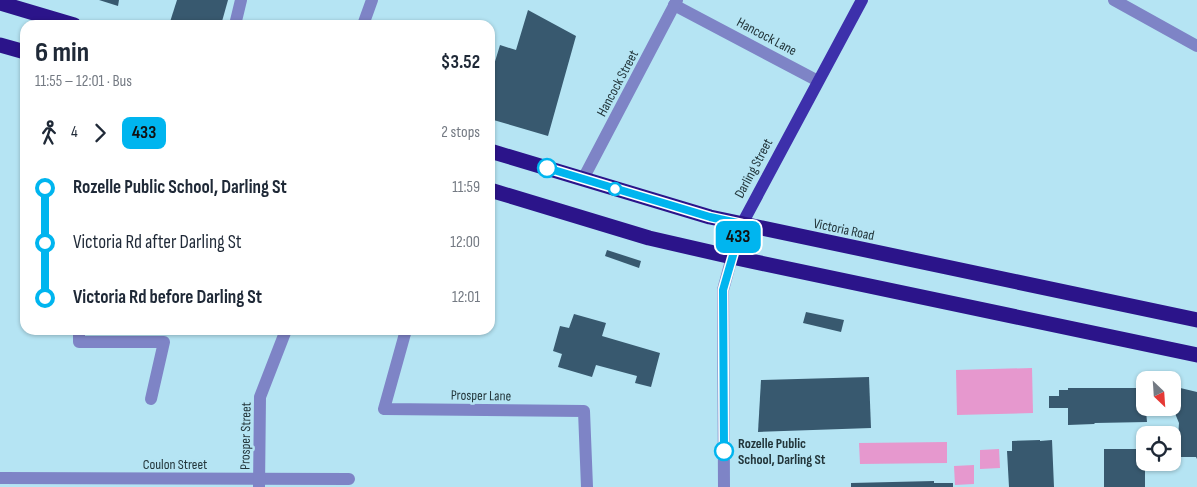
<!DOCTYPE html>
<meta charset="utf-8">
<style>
:root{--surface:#fff;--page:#f2f2f3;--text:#1f2937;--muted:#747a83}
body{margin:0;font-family:"Sofia Sans Condensed",sans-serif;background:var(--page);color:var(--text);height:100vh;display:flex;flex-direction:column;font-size:19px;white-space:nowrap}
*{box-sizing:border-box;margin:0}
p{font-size:16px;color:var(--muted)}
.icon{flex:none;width:28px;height:28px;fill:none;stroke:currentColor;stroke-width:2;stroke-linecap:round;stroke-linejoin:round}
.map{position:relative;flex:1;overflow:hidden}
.details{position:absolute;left:20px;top:20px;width:475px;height:315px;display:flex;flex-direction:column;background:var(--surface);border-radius:15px;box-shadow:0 1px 4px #0004}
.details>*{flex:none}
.badge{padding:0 10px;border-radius:8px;font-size:18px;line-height:32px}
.needle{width:32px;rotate:155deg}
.controls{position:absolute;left:1136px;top:371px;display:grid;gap:10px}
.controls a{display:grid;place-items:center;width:45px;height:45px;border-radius:10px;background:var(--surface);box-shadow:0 1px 4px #0004;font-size:25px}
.map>.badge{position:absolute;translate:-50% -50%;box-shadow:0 0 0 2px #fff}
.legs{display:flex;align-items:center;gap:8px;height:55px;padding:0 15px;font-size:16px}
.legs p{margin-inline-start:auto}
.headline{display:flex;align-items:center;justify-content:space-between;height:85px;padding:0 15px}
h1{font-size:28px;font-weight:700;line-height:38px}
ul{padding:0 15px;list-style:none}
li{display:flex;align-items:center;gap:18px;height:55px;font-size:19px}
li i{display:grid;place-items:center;width:8px;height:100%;margin:0 6px;background:currentColor}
li i::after{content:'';width:12px;height:12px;margin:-6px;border:4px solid;border-radius:50%;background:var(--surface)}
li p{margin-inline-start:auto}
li:first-child i{background:linear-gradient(#0000 50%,currentColor 0)}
li:last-child i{background:linear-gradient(currentColor 50%,#0000 0)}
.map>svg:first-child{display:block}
.green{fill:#e698ce}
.building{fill:#38596f}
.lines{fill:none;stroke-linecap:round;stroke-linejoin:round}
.minor{stroke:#7e84c6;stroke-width:12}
.major{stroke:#3d30ab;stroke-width:12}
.highway{stroke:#2b148a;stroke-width:15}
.line-1-casing{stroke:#fff;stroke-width:11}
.line-1{stroke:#00b5ef;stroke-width:8}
.stop-1-dot{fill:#fff;stroke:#00b5ef;stroke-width:2.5}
.labels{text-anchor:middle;stroke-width:5;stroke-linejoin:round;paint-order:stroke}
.street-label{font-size:14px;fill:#23363b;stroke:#b5e4f3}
.stop-label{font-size:14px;font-weight:bold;fill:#23363b;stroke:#b5e4f3;text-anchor:start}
</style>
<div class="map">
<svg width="1197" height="487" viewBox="0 0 1197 487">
<rect width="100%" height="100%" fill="#b5e4f3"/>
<g class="green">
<path d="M1032 368 1033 413 957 415 956 370Z"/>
<path d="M947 442V463L860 464 859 443Z"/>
<path d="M999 449 1000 468 980 469V450Z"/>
<path d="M974 465V484L955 485 954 466Z"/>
</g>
<g class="building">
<path d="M99 0H119L118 6Z"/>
<path d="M177 0H228L221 25H169Z"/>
<path d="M528 10 576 36 548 136 490 119V78L500 45 516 50Z"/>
<path d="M607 250 641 261 639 268 605 256Z"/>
<path d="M806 312 844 320 841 332 803 323Z"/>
<path d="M574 314 606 323 602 336 660 353 651 387 635 383 637 376 596 365 592 377 558 367 562 354 553 351 560 326 569 328Z"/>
<path d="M869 377 871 428 758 432 761 380Z"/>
<path d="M1172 386 1197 392V459L1196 457H1172V438H1178L1179 423 1174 411 1164 408H1172Z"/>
<path d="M1068 388H1144L1147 422 1095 423 1094 424 1068 425V408H1049V396H1059V390H1068Z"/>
<path d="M1040 440V441L1052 440 1054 487H1009L1007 451H1012V441Z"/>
<rect x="1104" y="449" width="41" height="38"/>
<path d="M934 481V483H953V487H851V483Z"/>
</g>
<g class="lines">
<g class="minor">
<path d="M1114 0 1197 46"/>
<path d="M674 5 818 81"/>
<path d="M235 25 241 0"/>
<path d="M363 25 372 0"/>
<path d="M583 179 677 0"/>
<path d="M79 330V342H164L151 399"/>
<path d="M406 330 384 409 584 411 587 487"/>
<path d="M0 478 349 479"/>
<path d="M259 487 260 397 286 330"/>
<path d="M724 487 723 290 732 257"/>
</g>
<path class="major" d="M742 224 862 0"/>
<g class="highway">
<path d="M0 3 74 25"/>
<path d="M0 45 25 52"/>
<path d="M490 151 710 217 1197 320"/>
<path d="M490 190 649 238 732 257 1197 355"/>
<path d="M732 257 742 224"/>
</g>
</g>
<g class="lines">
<g class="line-1-casing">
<path id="line-1" d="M547 168 710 217 742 224 723 290 724 451"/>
</g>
<use href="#line-1" class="line-1"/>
</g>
<g class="stop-1-dot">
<circle cx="547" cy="168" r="9"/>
<circle cx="615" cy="189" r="6"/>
<circle cx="724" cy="451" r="9"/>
</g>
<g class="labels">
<g class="street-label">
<text transform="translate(767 36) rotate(28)" y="5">Hancock Lane</text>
<text transform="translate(617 83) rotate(-62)" y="5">Hancock Street</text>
<text transform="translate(753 168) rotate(-62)" y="5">Darling Street</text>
<text transform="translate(844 229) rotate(12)" y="5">Victoria Road</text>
<text transform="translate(481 395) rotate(1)" y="5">Prosper Lane</text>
<text transform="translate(245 436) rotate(-89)" y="5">Prosper Street</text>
<text x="175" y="469">Coulon Street</text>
</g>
<g class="stop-label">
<text x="738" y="448">Rozelle Public<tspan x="738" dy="16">School, Darling St</tspan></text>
</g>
</g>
</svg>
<div class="controls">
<a><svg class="needle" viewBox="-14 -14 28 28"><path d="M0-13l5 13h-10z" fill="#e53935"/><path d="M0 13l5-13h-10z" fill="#747a83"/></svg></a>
<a><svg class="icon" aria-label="locate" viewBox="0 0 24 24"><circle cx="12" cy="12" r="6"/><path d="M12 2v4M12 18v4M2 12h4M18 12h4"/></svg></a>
</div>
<b class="badge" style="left:738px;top:237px;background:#00b5ef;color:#111">433</b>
<section class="details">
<div class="headline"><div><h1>6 min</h1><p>11:55 – 12:01 · Bus</p></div><b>$3.52</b></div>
<div class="legs"><svg class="icon" aria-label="walk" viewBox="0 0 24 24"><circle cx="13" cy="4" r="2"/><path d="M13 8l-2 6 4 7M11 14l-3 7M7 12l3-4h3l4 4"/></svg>4<svg class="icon" aria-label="forward" viewBox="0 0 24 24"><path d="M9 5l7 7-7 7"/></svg><b class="badge" style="background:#00b5ef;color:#111">433</b><p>2 stops</p></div>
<ul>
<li><i style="color:#00b5ef"></i><b>Rozelle Public School, Darling St</b><p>11:59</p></li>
<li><i style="color:#00b5ef"></i><span>Victoria Rd after Darling St</span><p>12:00</p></li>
<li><i style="color:#00b5ef"></i><b>Victoria Rd before Darling St</b><p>12:01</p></li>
</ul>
</section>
</div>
